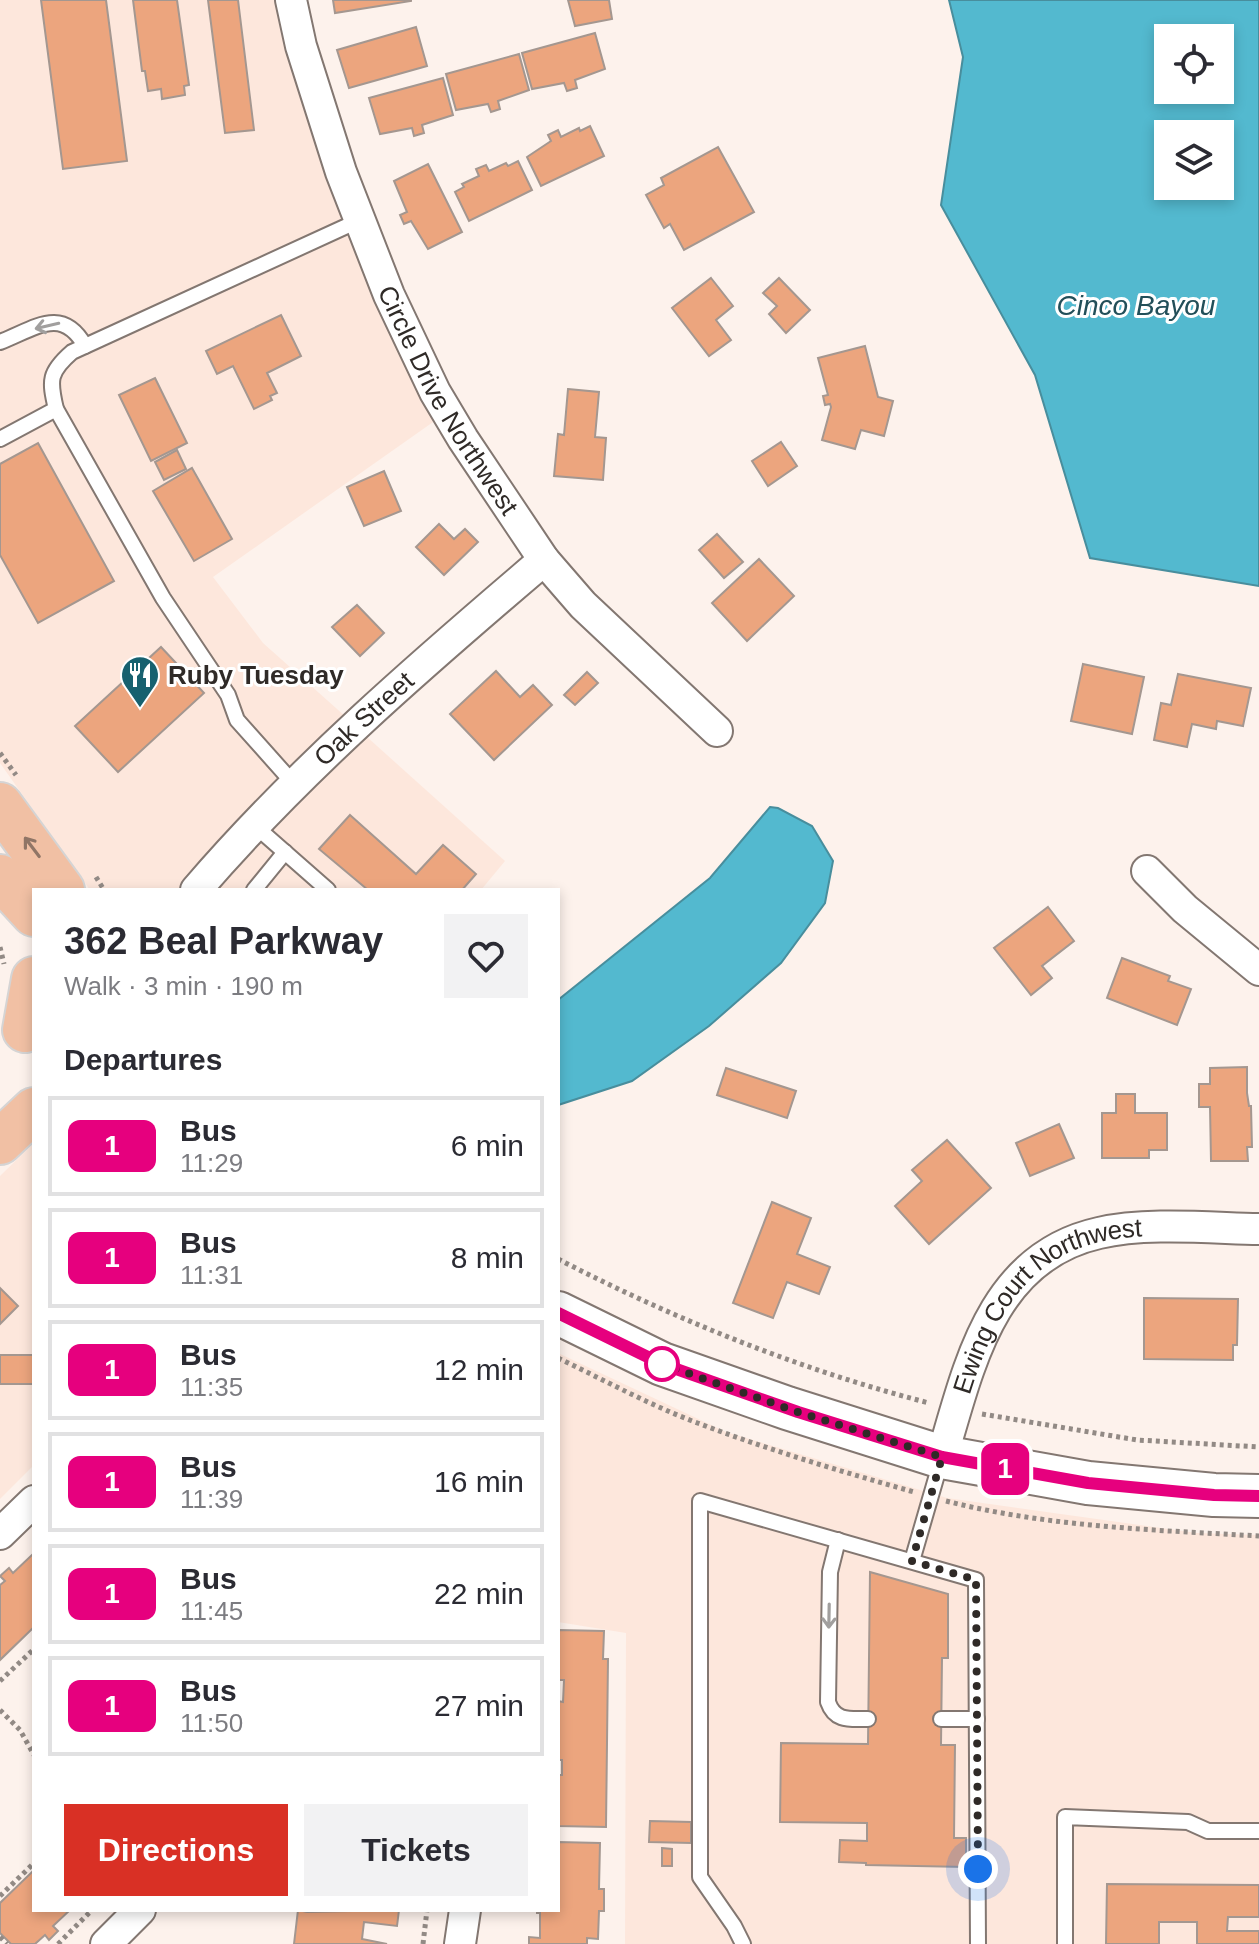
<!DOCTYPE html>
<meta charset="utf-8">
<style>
:root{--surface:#fff;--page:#f2f2f3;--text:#2b2b33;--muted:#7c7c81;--line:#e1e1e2;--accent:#d93025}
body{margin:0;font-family:Arial,sans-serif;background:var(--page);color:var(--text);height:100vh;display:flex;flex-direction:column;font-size:30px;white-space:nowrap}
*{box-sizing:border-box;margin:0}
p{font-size:26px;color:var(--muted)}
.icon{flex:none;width:44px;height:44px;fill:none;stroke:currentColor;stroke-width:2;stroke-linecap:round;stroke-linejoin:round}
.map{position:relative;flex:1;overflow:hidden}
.sheet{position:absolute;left:32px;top:888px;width:528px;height:1024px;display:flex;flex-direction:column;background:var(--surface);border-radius:0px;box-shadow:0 4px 12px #0003}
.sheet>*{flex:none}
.badge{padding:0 16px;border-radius:12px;font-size:28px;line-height:52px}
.controls{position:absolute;left:1154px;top:24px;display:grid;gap:16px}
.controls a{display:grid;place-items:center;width:80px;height:80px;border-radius:0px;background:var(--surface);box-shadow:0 4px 12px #0003;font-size:40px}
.you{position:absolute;width:40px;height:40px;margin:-20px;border:6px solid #fff;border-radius:50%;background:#1a73e8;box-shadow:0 0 0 12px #1a73e833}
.map>.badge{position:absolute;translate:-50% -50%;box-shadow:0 0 0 4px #fff}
h2{padding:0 32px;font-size:30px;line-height:72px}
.round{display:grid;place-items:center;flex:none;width:84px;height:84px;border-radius:0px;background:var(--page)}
.head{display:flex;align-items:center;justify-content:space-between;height:136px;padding:0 32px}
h1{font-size:38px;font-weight:700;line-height:60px}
.action{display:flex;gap:16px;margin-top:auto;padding:16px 32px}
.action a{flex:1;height:92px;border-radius:0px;background:var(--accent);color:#fff;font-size:32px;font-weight:700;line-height:92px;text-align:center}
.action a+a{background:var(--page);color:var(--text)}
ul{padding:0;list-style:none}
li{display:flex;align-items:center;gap:24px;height:100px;margin:0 16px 12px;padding:0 16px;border:4px solid var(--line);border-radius:0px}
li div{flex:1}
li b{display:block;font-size:30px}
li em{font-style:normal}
li .badge{min-width:88px;font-weight:700;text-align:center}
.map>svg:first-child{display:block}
.built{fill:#fde7dc}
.water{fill:#53b9cf;stroke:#488e9d;stroke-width:2;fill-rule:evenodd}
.building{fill:#eca57e;stroke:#a49790;stroke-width:2}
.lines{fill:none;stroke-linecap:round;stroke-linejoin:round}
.service-casing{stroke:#837771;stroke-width:18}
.minor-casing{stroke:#837771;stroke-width:34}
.secondary-casing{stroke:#837771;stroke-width:46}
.primary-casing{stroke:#d5d4d4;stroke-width:48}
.path{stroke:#928a85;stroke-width:5;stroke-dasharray:4 4;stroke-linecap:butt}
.service{stroke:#fff;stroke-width:14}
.minor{stroke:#fff;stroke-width:30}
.secondary{stroke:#fff;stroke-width:42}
.primary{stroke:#f1c0a4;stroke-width:44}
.oneway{stroke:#a19f9e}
.oneway2{stroke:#907566}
.line-casing{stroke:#fff;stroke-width:18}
.line{stroke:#e6007e;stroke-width:12}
.walk{stroke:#2f2a27;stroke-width:8;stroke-dasharray:0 14.4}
.stop-dot{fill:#fff;stroke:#e6007e;stroke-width:4}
.labels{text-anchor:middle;stroke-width:6;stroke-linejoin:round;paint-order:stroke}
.street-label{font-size:26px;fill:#2f2a27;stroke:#fff}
.poi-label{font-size:26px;font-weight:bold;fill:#2f2a27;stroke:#fff;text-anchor:start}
.water-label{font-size:28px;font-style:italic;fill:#224f59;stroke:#fff}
</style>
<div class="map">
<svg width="1259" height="1944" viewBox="0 0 1259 1944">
<rect width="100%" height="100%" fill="#fdf2ec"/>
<g class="built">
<path d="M0 0H277L436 420 213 577 263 643 346 717 265 792 178 890H90L0 763Z"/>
<path d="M367 737 505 861 481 890H215L282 816Z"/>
<path d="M34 1143V1465L0 1499V1176Z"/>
<path d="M558 1353 726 1432 947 1498 1197 1533 1259 1535V1944H625L626 1633 558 1622Z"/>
</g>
<g class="water">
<path d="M949 0H1259V586L1090 558 1035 375 941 205 963 57ZM1168 38H1220V90H1168ZM1168 134H1220V186H1168Z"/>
<path d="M770 807 778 808 812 826 833 861 825 903 781 963 709 1026 632 1081 558 1105V1000L710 878Z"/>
</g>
<g class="building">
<path d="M41 0H106L127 161 63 169Z"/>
<path d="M133 0H177L189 85 184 86 185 95 162 99 161 89 148 91 145 71H142Z"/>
<path d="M208 0H238L254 130 225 133Z"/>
<path d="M333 0H411V1L335 13Z"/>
<path d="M568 0H609L612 19 575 26Z"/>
<path d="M416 27 427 66 349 88 337 50Z"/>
<path d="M595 33 605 69 575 80 577 88 567 91 564 83 532 89 522 53Z"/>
<path d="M519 54 529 90 498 101 500 109 491 112 488 104 456 110 446 74Z"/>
<path d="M443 78 453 115 422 125 424 133 414 136 412 128 380 134 369 98Z"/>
<path d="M590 126 604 156 541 186 527 157 551 141 548 135 558 130 561 137 579 128 580 131Z"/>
<path d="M718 147 754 212 684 250 670 224 664 228 646 195 664 185 661 178Z"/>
<path d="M518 161 532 190 469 221 455 192 464 187 462 184 479 176 476 169 486 165 489 171 506 163 508 166Z"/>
<path d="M428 164 462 232 428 249 411 221 404 224 400 215 407 212 394 181Z"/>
<path d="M711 278 733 306 716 320 731 340 709 356 672 308Z"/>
<path d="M779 278 810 310 786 333 769 314 777 306 763 293Z"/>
<path d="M281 315 301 356 267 373 277 393 270 396 272 400 254 409 233 366 217 374 206 351Z"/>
<path d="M865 346 878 397 893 401 884 436 861 430 855 449 822 440 831 407 830 404 825 405 823 396 828 395 818 358Z"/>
<path d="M155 378 187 443 151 461 119 395Z"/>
<path d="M568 389 599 392 595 437 606 438 603 480 554 476 558 434 564 435Z"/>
<path d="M781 442 797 466 768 486 752 461Z"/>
<path d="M38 443 114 581 38 623 0 555V464Z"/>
<path d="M177 450 186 469 164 480 155 462Z"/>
<path d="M192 468 232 539 194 561 153 491Z"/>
<path d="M384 471 401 511 364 526 347 487Z"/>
<path d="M439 524 454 539 465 529 478 542 444 575 416 547Z"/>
<path d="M717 534 743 562 724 578 699 550Z"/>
<path d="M759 559 794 596 747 641 712 603Z"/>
<path d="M357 605 384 633 360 656 332 627Z"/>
<path d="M161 647 204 693 118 772 75 726Z"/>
<path d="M1083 664 1144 677 1132 734 1071 721Z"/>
<path d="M496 671 520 697 533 685 552 705 494 760 450 714Z"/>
<path d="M587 672 598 683 575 705 564 695Z"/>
<path d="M1178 674 1251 688 1243 726 1217 721 1216 729 1192 724 1187 747 1154 740 1161 703 1171 705Z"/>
<path d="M350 815 416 874 443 845 476 874 462 890H368L319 849Z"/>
<path d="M1048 907 1074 941 1042 966 1052 978 1031 995 994 948Z"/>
<path d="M1122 958 1170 976 1168 981 1191 989 1177 1025 1107 998Z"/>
<path d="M1247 1067V1093L1249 1106H1251L1252 1147H1247L1248 1161H1211L1210 1107H1199V1084H1210V1068Z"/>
<path d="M726 1068 796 1091 787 1118 717 1095Z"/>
<path d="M1116 1094H1135V1113H1167V1150H1149V1158H1102V1113H1116Z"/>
<path d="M1059 1124 1074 1158 1030 1176 1016 1143Z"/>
<path d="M947 1140 991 1188 929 1244 895 1206 922 1181 912 1170Z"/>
<path d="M772 1202 811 1218 797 1254 830 1267 819 1294 787 1282 773 1318 733 1303Z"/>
<path d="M0 1288 18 1306 0 1324Z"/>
<path d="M1144 1298 1238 1299 1237 1345H1233V1360L1144 1359Z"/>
<rect x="0" y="1355" width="34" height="29"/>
<path d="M34 1553V1627L0 1660V1585L5 1581 0 1576 9 1568 13 1573Z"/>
<path d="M870 1572 948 1594V1658H942L941 1745H955L954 1838H966V1867L866 1865V1863L839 1862 840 1840 867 1841V1823L780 1822 781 1743 868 1744Z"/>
<path d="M558 1630 604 1631 603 1659H608L606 1827 558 1826V1775H562V1760H558V1701L563 1702 564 1680H558Z"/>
<path d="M650 1821 691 1822V1843L649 1842Z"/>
<path d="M558 1842 600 1843 599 1889H604V1911H599L598 1939 587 1938V1944H529V1937L540 1938V1913H537V1910H558Z"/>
<path d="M662 1848 672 1849V1866H662Z"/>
<path d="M34 1870V1910H70L53 1926 58 1931 49 1940 45 1935 35 1944H11L0 1933V1903Z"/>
<path d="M1107 1884 1259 1885V1917H1228L1227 1931H1259V1944H1197V1922H1159V1944H1106Z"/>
<path d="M298 1910 307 1912 399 1910 397 1926 364 1922 362 1939 387 1944H294Z"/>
</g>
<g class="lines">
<g class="service-casing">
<g id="service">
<path d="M0 342C34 329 62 305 85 346"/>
<path d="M0 439 56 409"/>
<path d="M295 785 237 720 228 695 163 598 56 409C49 380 49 372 72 352L360 220"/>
<path d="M254 825 328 890"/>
<path d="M254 890 285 852"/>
<path d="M838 1540 830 1572 828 1702C835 1722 850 1719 868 1719"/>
<path d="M912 1561 941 1461"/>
<path d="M941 1719H977"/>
<path d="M743 1944 734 1926 700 1877V1501L976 1580 978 1944"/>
<path d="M1065 1944V1817L1188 1822 1208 1831H1259"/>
</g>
</g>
<g class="minor-casing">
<g id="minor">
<path id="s1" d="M291 0 301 46 341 172 389 295 435 392 463 439 544 560 583 605 717 731"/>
<path d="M1147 871 1185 909 1259 970"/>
<path id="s2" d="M196 890C300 769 423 663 544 560"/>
<path id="s3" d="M942 1457C969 1366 991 1257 1099 1233 1146 1222 1210 1228 1259 1229"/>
<path d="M0 1534 34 1501"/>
<path d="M106 1944 140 1910"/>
<path d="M460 1944 465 1910"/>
</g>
</g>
<g class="secondary-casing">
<path id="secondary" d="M558 1313 662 1364 787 1408 942 1457 1088 1483 1214 1495 1259 1496"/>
</g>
<g class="primary-casing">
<g id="primary">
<path d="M0 805 62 890"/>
<path d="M0 877 34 914"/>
<path d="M25 1030 34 979"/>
<path d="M0 1142 34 1110"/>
</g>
</g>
<g class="path">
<path d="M0 753 16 775"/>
<path d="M96 877 104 890"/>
<path d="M0 947 4 964"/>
<path d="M558 1259C676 1320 801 1370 929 1403"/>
<path d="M558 1358C606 1381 653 1407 703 1425 772 1451 843 1472 914 1492"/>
<path d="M982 1414 1137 1440 1259 1447"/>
<path d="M946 1501C1048 1527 1155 1530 1259 1536"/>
<path d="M0 1681 34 1649"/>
<path d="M0 1710 20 1730 34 1755"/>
<path d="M0 1896 34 1863"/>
<path d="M0 1937 7 1944"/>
<path d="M58 1944 92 1910"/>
<path d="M423 1944 427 1910"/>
</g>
<use href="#service" class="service"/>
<use href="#minor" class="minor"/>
<use href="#secondary" class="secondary"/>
<use href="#primary" class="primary"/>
</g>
<defs><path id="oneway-shaft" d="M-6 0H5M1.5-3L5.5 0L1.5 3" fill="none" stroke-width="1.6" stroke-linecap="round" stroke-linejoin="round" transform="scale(2)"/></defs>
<g class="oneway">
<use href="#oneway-shaft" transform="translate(47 326) rotate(167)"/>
<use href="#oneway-shaft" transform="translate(829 1616) rotate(91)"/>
</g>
<use class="oneway2" href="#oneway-shaft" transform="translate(32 847) rotate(-127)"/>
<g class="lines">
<g class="line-casing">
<path id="line" d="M558 1313 662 1364 798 1412 942 1457 1088 1483 1214 1495 1259 1496"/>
</g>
<use href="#line" class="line"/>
<path class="walk" d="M662 1364 798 1412 942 1457 912 1561 976 1580 978 1869"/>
</g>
<defs>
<g id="restaurant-pin" transform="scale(2)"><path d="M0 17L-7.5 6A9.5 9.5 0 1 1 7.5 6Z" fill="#17616f" stroke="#fff"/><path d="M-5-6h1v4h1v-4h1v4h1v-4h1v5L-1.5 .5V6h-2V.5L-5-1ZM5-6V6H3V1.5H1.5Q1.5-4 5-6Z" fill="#fff"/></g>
</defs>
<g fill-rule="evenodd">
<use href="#restaurant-pin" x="140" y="675"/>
</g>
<circle class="stop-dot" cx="662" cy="1364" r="16"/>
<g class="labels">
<g class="street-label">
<text dy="9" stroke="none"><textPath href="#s1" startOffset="432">Circle Drive Northwest</textPath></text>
<text dy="9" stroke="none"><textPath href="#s2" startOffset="240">Oak Street</textPath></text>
<text dy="9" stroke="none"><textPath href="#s3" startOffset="200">Ewing Court Northwest</textPath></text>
</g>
<g class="poi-label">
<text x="168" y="684">Ruby Tuesday</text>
</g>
<g class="water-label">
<text x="1136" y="315">Cinco Bayou</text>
</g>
</g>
</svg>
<div class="controls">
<a><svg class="icon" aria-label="locate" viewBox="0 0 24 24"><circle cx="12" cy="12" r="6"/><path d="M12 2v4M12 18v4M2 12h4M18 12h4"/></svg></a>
<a><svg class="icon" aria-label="layers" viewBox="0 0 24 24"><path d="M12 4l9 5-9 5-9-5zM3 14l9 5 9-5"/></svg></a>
</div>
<div class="you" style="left:978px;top:1869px"></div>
<b class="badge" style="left:1005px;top:1469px;background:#e6007e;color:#fff">1</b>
<section class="sheet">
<div class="head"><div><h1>362 Beal Parkway</h1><p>Walk · 3 min · 190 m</p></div><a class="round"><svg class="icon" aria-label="heart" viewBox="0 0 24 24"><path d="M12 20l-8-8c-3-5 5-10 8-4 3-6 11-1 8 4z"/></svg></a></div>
<h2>Departures</h2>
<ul>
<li><span class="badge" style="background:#e6007e;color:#fff">1</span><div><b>Bus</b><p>11:29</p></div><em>6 min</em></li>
<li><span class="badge" style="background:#e6007e;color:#fff">1</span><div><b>Bus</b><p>11:31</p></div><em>8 min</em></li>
<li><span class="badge" style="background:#e6007e;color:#fff">1</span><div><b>Bus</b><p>11:35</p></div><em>12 min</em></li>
<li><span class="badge" style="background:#e6007e;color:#fff">1</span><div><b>Bus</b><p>11:39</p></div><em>16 min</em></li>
<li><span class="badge" style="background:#e6007e;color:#fff">1</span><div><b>Bus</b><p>11:45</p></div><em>22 min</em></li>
<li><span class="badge" style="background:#e6007e;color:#fff">1</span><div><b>Bus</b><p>11:50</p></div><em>27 min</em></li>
</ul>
<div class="action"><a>Directions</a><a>Tickets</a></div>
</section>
</div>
